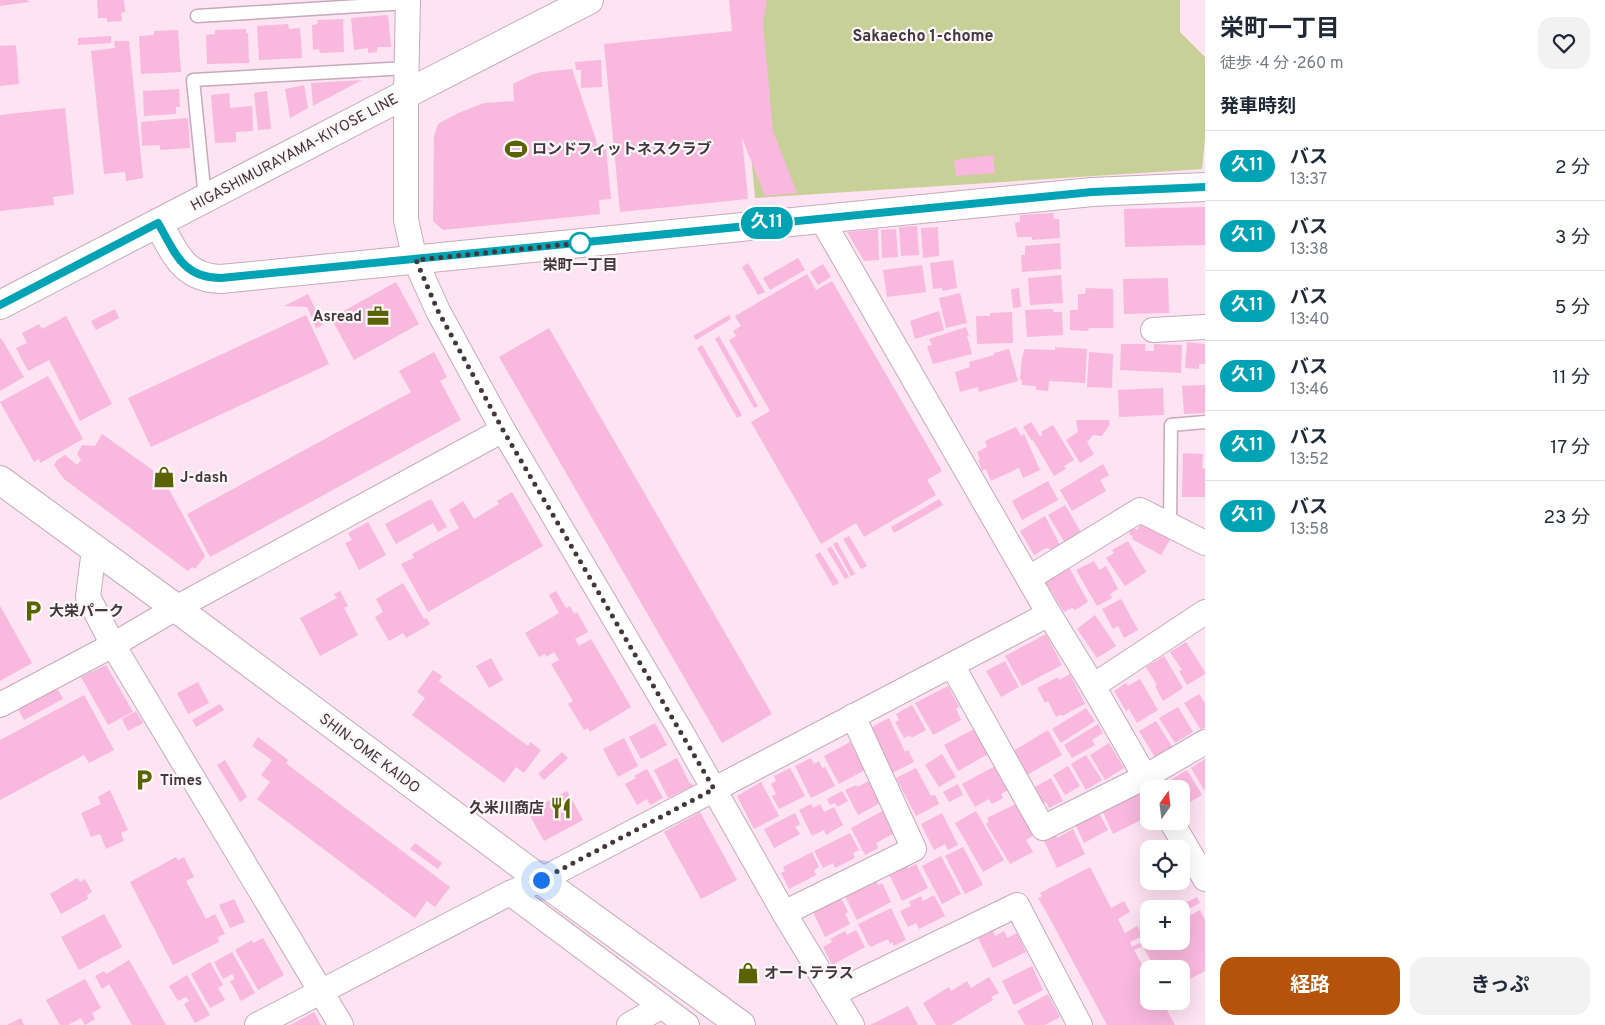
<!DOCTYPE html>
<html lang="ja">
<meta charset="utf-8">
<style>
:root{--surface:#fff;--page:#f2f2f3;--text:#1f2937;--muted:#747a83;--line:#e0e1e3;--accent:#b45309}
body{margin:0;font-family:Overpass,"Noto Sans JP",sans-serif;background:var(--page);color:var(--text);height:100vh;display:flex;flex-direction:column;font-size:19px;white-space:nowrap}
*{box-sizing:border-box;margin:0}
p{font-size:16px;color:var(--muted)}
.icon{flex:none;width:28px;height:28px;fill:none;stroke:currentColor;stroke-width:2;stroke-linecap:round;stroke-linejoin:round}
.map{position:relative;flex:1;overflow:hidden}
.side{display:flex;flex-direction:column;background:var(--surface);width:400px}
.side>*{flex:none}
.badge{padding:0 10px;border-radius:16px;font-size:18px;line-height:32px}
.needle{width:32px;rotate:14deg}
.buttons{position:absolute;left:1140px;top:780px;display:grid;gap:10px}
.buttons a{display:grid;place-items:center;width:50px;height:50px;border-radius:10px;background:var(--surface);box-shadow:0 5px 20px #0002;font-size:25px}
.you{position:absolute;width:25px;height:25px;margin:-12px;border:4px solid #fff;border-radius:50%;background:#1a73e8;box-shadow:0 0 0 8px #1a73e833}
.map>.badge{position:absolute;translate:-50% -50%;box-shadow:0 0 0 2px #fff}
h2{padding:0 15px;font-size:19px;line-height:45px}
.round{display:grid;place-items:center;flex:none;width:52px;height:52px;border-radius:15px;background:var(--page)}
.headline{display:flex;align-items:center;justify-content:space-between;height:85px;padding:0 15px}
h1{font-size:24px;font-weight:700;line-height:38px}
.primary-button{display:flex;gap:10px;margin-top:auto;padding:10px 15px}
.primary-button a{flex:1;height:58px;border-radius:15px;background:var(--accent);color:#fff;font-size:20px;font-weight:700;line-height:58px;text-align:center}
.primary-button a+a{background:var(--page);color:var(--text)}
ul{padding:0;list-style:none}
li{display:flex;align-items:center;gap:15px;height:70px;padding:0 15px;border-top:1px solid var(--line)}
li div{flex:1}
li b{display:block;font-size:19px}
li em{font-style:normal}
li .badge{min-width:55px;font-weight:700;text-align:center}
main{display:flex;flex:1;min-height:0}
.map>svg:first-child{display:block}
.green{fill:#c7d096}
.building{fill:#f9b8de}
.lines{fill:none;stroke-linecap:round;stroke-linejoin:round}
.service-casing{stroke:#c5abba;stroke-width:15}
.minor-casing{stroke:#c5abba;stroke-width:26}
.tertiary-casing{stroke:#c5abba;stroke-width:30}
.secondary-casing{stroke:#c5abba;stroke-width:30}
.primary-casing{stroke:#c5abba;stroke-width:30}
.service{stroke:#fff;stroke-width:12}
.minor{stroke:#fff;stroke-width:24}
.tertiary{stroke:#fff;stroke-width:28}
.secondary{stroke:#fff;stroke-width:28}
.primary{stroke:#fff;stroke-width:28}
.line-casing{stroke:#fff;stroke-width:11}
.line{stroke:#00a3b4;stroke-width:8}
.walk{stroke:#41373d;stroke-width:5;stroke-dasharray:0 9}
.stop-dot{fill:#fff;stroke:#00a3b4;stroke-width:2.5}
.labels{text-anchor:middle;stroke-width:4.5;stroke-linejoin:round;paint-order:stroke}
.poi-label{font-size:15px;font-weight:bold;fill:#41373d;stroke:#fdf7fa;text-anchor:start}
.street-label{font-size:15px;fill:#41373d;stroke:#fdf7fa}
.stop-label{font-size:15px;font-weight:bold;fill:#41373d;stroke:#fdf7fa}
.neighbourhood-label{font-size:16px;font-weight:bold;fill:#41373d;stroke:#fdf7fa}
</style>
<main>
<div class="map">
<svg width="1205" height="1025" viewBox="0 0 1205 1025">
<rect width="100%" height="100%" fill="#fee3f2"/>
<path class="green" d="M737 0H1180V32L1205 57V139L1202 169 755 198Z"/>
<g class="building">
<path d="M0 0H28L29 2 0 6Z"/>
<path d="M97 0H124L125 12 121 13 122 21 107 22V18H98Z"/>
<path d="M729 0H767L763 23 773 131 797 193 765 196 742 138 748 199 620 212 604 44 732 31Z"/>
<path d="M388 15 391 47H377V52L368 53V48L354 50 351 18Z"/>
<path d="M343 19 344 52 320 53 319 49 313 50 312 25 318 24 317 20Z"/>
<path d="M288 24 289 29 300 28 302 58 259 60 257 26Z"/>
<path d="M246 29V33H248L249 63 207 64 206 35 215 34V30Z"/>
<path d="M178 30 181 72 141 74 139 36 154 35V31Z"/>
<path d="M111 36V43L78 45V38Z"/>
<path d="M114 41H129L143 178 126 181 125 172 104 174 91 51 115 48Z"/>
<path d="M16 45 19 84 0 86V46Z"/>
<path d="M601 60 602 87 581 88V70H576L575 62Z"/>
<path d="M572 69 596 140 598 150 606 149 611 199 599 200 600 214 443 230 433 221 434 136 438 124 458 113 484 103 514 101 513 84 531 75 541 72Z"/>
<path d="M362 80 313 106 311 83Z"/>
<path d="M304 85 308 108 290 118 285 89Z"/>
<path d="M179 89 180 107H176V114L144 116 143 91Z"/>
<path d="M267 91 271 129 258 130 254 93Z"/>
<path d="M229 93 230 108 252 106 253 131 236 132V142L215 143 211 95Z"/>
<path d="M65 108 74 194 53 197 54 205 0 211V115Z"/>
<path d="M188 118 190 148 160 150V145L142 146 141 122Z"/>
<path d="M993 155 995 173 956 176 954 160Z"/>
<path d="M1205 207V245L1125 247 1124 209Z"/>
<path d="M1053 213 1054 219H1059L1060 238 1032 240V237H1017L1015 223 1020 222V215Z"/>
<path d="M917 226 919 255 901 256 899 227Z"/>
<path d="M938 227 939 256 923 258 921 228Z"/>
<path d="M878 229 879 260 864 261 847 232Z"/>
<path d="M896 229 898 257 882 258 881 230Z"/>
<path d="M1060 243 1061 269 1022 272 1021 255H1025V246Z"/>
<path d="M798 258 805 270 770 290 763 278Z"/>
<path d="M953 260 957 288 943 291 942 288 933 289 930 263Z"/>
<path d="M748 263 765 292 758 295 742 267Z"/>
<path d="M823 264 831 277 818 285 810 272Z"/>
<path d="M922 265 926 292 887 297 883 270Z"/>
<path d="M807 274 816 290 832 281 942 471 927 480 936 495 864 537 856 523 821 544 751 422 770 411 729 340 736 336 733 331 741 326 735 316Z"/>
<path d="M1061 275 1063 303 1030 305 1028 278Z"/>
<path d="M1168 278 1169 313 1124 314 1123 279Z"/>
<path d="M396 282 419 324 354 360 331 318Z"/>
<path d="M1019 288 1021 307 1013 308 1011 289Z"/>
<path d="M1086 288 1113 289V328H1089L1088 331 1070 330V310H1078V294H1085Z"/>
<path d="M960 293 967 323 946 328 939 298Z"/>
<path d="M308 294 323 325 316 328 307 307 284 306Z"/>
<path d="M115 309 119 318 96 330 91 321Z"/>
<path d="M1053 309V312H1062L1063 335 1027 337 1025 310Z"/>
<path d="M939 311 944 330 915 339 910 321Z"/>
<path d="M1012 312 1013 343 977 344 976 316H990V313Z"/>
<path d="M306 315 329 364 151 447 128 398Z"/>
<path d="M729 315 731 319 696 340 693 336Z"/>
<path d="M66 316 112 404 80 421 49 360 28 371 16 348 27 343 22 333 39 324 42 329Z"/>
<path d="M966 327 969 336H967L972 354 933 364 927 346 932 345 929 339Z"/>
<path d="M549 328 772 714 722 743 499 357Z"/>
<path d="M719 336 758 406 754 408 715 339Z"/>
<path d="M1 338 24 377 0 391V339Z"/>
<path d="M1187 342 1205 344V364H1199V369L1185 368Z"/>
<path d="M1121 344H1145V351H1154V344L1182 345 1181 373 1120 370Z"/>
<path d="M702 345 742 415 737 418 697 348Z"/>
<path d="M1055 347 1087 349 1085 383 1049 381 1048 391 1036 390V386L1022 385V380H1020L1022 356H1023L1024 349 1055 350Z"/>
<path d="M1009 349 1018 381 979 392 978 387 960 392 955 372 970 367 969 362 994 355V353Z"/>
<path d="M434 352 447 377 440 381 461 420 210 557 187 514 411 392 399 371Z"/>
<path d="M1089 352 1113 354 1112 388 1087 387Z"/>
<path d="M48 376 83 439 40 463 39 459 34 462 0 402Z"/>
<path d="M1205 385V413L1184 414 1182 386Z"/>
<path d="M1163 388 1164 415 1119 417 1118 390Z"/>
<path d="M1076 420H1109L1110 424 1102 436 1093 435 1087 442 1094 454 1080 463 1066 440 1078 432Z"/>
<path d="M1031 422 1040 436 1043 435 1041 432 1053 425 1074 460 1064 466 1066 469 1054 476 1033 440 1032 441 1023 427Z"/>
<path d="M1016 427 1021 436 1024 434 1040 470 1023 478 1019 468 991 481 986 469 982 471 978 460 980 459 977 452 987 447 985 441Z"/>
<path d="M102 434 161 476 165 482 205 556 195 569 192 567 188 571 64 479 54 465 57 460 65 455 77 465 81 460 77 454 82 445 95 446Z"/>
<path d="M1183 453 1203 454 1202 468 1205 469V497H1182Z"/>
<path d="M1103 464 1109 475 1100 480 1106 491 1072 511 1060 490Z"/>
<path d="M1048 481 1058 500 1022 520 1012 501Z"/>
<path d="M512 492 543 546 428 612 401 564 414 558 412 554 459 528 449 510 463 501 474 519 499 504 497 501Z"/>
<path d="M431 499 447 527 438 532 433 523 396 544 385 524Z"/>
<path d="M939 499 943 505 894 533 891 527Z"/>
<path d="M1065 505 1082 534 1065 543 1048 515Z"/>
<path d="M1045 516 1060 545 1054 548 1053 550 1046 548 1034 555 1020 531Z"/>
<path d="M368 522 386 555 359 570 345 543 352 540 348 533Z"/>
<path d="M1142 522 1171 538 1161 555 1132 539 1133 536 1129 534 1132 527 1137 530Z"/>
<path d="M849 536 867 566 861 569 843 539Z"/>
<path d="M1128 541 1146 572 1125 586 1106 558 1114 553 1112 550Z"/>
<path d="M837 542 855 574 851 576 833 544Z"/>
<path d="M831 546 849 577 845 579 827 549Z"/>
<path d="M820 552 839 583 833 586 815 555Z"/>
<path d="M1094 561 1099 570 1106 566 1118 589 1110 594 1112 598 1097 606 1076 570Z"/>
<path d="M1069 567 1088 602 1075 610 1072 608 1064 612 1044 580Z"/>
<path d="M403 583 424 619 426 618 430 624 406 638 403 633 389 641 375 617 383 612 376 599Z"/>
<path d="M340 591 348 606 344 608 358 635 320 656 300 618 337 598 334 594Z"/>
<path d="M556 591 566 608 570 606 574 614 577 612 588 632 575 639 579 646 591 639 631 707 590 732 588 728 584 730 568 704 573 701 551 664 559 660 554 652 546 657 545 654 539 657 525 633 559 613 549 595Z"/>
<path d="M1121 599 1138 630 1124 638 1118 626 1113 629 1102 609Z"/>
<path d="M0 606 32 663 0 681Z"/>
<path d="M1095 615 1116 646 1097 658 1077 629Z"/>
<path d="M1046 634 1062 665 1022 686 1005 656Z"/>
<path d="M1186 642 1205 672V674L1187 685 1179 671 1182 670 1170 652Z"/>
<path d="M1164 656 1183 688 1163 701 1155 686 1157 685 1146 667Z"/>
<path d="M491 658 503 680 489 688 476 666Z"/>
<path d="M1005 661 1019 687 1001 697 986 671Z"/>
<path d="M106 665 133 712 108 725 81 677Z"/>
<path d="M433 670 442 676 439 681 528 746 530 742 541 750 524 773 516 767 504 783 412 715 425 698 417 692Z"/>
<path d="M1070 674 1085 704 1062 716 1061 714 1056 717 1048 701 1045 703 1037 688 1058 677 1059 680Z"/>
<path d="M1140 679 1158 710 1137 723 1129 709 1126 711 1114 691 1126 683 1128 686Z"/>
<path d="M198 682 209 703 188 714 177 693Z"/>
<path d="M948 686 959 707 956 709 961 720 933 735 915 703Z"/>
<path d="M57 688 63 699 24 720 18 709Z"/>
<path d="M1199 694 1205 703V727L1201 730 1184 703Z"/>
<path d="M84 695 114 750 89 763 84 755 0 800V740Z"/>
<path d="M220 704 224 710 196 727 192 720Z"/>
<path d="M912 705 926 730 911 738 910 735 904 738 895 722 899 720 896 714Z"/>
<path d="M1178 707 1193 732 1175 743 1159 718Z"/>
<path d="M1086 708 1095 721 1061 743 1052 729Z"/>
<path d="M136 711 143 723 128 731 122 719Z"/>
<path d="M889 718 905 752 908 750 914 762 890 774 868 729Z"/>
<path d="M1156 721 1173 748 1156 759 1139 731Z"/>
<path d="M655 723 667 745 641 759 629 737Z"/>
<path d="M1098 724 1103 733 1092 740 1095 745 1072 758 1064 745Z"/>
<path d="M974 729 988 754 958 771 944 745Z"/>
<path d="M1048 730 1062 755 1027 775 1013 751Z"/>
<path d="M258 737 288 760 286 763 296 771 450 887 435 907 427 901 415 918 257 799 270 782 261 775 272 760 252 746Z"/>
<path d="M624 738 638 766 618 777 603 749Z"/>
<path d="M850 742 865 770 839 784 824 756Z"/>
<path d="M1109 743 1124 768 1105 780 1090 755Z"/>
<path d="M562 752 568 758 544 780 538 774Z"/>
<path d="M942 754 956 777 939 787 925 765Z"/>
<path d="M1086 755 1102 780 1086 790 1071 764Z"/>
<path d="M677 758 690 784 692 783 693 786 668 798 654 770Z"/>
<path d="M811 758 814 764 819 761 822 768 825 767 835 786 811 798 795 766Z"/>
<path d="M1205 759V790H1204L1191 768Z"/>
<path d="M225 760 247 797 240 802 217 765Z"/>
<path d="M995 766 1008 790 1001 794 1003 798 992 804 989 799 975 807 962 784Z"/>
<path d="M1068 766 1080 786 1065 795 1053 775Z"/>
<path d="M790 768 805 796 779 809 772 796 776 794 771 784 776 781 774 776Z"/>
<path d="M916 768 931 796 935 795 939 804 916 816 896 778Z"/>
<path d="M647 769 663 798 650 805 647 799 637 805 625 784 636 778 634 776Z"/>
<path d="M1187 770 1202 795 1182 807 1181 789H1175L1177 788 1172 779Z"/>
<path d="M1051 778 1063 801 1049 808 1046 802 1042 804 1033 788Z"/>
<path d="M871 780 882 802 858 815 845 790 856 785 857 787Z"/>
<path d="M761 782 779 816 754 829 737 796Z"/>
<path d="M958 784 963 795 949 802 943 792Z"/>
<path d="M110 790 128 830 121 833 124 841 106 849 100 834 91 837 81 813 101 804 98 797Z"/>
<path d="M567 791 583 820 544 841 528 812Z"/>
<path d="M842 791 848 801 837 807 835 803 830 805 827 799Z"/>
<path d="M1138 792 1149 816 1113 834 1102 810Z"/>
<path d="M1018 803 1036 834 1026 840 1033 852 1010 864 986 824 989 822 987 818Z"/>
<path d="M811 804 813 808 820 804 824 812 834 807 843 825 826 835 824 830 812 836 799 810Z"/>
<path d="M886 809 898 831 876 843 878 848 865 855 851 828Z"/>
<path d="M976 811 1004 860 983 872 955 823Z"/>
<path d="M700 812 737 880 701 899 664 832Z"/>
<path d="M795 813 800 824 795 827 800 834 774 848 764 829Z"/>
<path d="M942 813 958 845 948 850 945 844 934 850 921 824Z"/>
<path d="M1099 813 1108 830 1084 843 1075 824Z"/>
<path d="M1073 829 1085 854 1057 868 1044 841 1056 835 1057 838Z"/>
<path d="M850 833 859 850 853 853 855 858 835 868 833 863 823 868 814 851Z"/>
<path d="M415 843 442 863 438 869 410 849Z"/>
<path d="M963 847 983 885 965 894 945 856Z"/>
<path d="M812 852 819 867 814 870 816 875 789 889 781 873 785 871 783 867Z"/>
<path d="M941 856 961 894 942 904 922 866Z"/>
<path d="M176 857 178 860 184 857 194 877 186 881 206 919 215 914 225 934 218 937 219 942 173 965 130 882Z"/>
<path d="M906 863 908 868 916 864 928 888 902 901 888 872Z"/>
<path d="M1090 867 1111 908 1124 901 1130 912 1118 919 1125 933 1137 926 1143 936 1130 942 1132 947 1149 938V941H1181V920L1200 910 1205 920V971L1181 984V969H1155L1143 946 1134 950 1149 977V1001H1162L1175 1025H1107L1049 917 1038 898 1042 896 1040 893Z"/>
<path d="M77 878 80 882 85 879 92 892 87 895 88 899 61 914 50 894Z"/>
<path d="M875 878 878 885 882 883 891 902 857 920 844 894Z"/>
<path d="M934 895 945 916 919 929 916 923 908 927 900 911 911 906 909 902 921 896 923 901Z"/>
<path d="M840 896 848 912 845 914 850 924 825 937 812 910Z"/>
<path d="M1197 897 1200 903 1181 913V909H1173Z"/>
<path d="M234 899 245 922 230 928 219 905Z"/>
<path d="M891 908 906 940 894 946 892 942 890 944 888 939 871 947 870 945 869 946 858 924Z"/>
<path d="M104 914 122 947 79 970 61 937Z"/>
<path d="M1149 921V929L1142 932 1139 926Z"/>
<path d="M856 930 865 947 832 965 823 947 832 942 830 939 845 931 847 935Z"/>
<path d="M993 931 995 936 1004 931 1007 938 1017 933 1026 952 993 968 978 938Z"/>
<path d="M263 938 284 975 258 990 235 950 252 940 253 943Z"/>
<path d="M232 952 255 993 241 1001 230 981 235 979 232 974 223 979 214 962Z"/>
<path d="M129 960 166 1025H132L109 984 102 989 95 976 104 971 106 974Z"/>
<path d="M210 962 223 985 218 988 225 1000 210 1008 191 974Z"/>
<path d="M1032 966 1043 990 1014 1005 1002 981Z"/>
<path d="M187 975 210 1015 195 1023 184 1004 189 1001 186 997 178 1001 169 986Z"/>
<path d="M989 977 999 993 991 997 993 1000 951 1025H936L923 1003 949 987 951 991 967 981 971 988Z"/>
<path d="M85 979 101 1008 92 1013 95 1019 85 1025 81 1018 68 1025H60L46 1000Z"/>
<path d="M1048 994 1060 1017 1045 1025H1025L1017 1011Z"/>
<path d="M908 1006 918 1025H870Z"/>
<path d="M314 1012 321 1025H290Z"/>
<path d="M21 1018 24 1025H7Z"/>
</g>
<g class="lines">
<g class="service-casing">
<g id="service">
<path d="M197 16 408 3"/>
<path d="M205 198 193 80 407 68"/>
<path d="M1170 526 1171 425 1205 422"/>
</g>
</g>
<g class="minor-casing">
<g id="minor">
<path d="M408 0 406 94V220L415 260 438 311 503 430 682 733 784 913 852 1025"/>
<path d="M821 218 1049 614 1093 686 1152 789"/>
<path d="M1153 330 1205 327"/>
<path d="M94 549 88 597 113 645 341 1025"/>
<path d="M1029 578 1140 510 1205 543"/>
<path d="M952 665 1043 828 1145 777 1205 742"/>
<path d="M1093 686 1205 612"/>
<path d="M0 705 113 645 176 608 503 430"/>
<path d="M1171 821 1205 879"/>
<path d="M510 893 687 1025"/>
<path d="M784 913 914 849 853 716"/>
<path d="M833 994 1017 905 1080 1025"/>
<path d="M257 1025 510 893 541 880 1049 614"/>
<path d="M629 1025 662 1006"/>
</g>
</g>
<g class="tertiary-casing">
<path id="tertiary" d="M158 223C175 252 182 278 221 279L1092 192 1205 187"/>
</g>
<g class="secondary-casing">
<path id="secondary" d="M0 305 406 94 589 0"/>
</g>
<g class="primary-casing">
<path id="primary" d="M0 480 176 608 541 880 741 1025"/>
</g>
<use href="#service" class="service"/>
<use href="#minor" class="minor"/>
<use href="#tertiary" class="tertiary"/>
<use href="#secondary" class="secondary"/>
<use href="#primary" class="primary"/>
</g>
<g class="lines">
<g class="line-casing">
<path id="line" d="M0 305 158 223C175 252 182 278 221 278L1092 192 1205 187"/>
</g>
<use href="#line" class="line"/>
<path class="walk" d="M541 880 714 789 503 430 438 311 416 260 580 243"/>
</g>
<defs>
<g id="stadium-bare" transform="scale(1.725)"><path d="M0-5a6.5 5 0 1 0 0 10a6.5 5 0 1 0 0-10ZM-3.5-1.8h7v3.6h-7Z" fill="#5a6302" stroke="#fdf7fa" stroke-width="2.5" paint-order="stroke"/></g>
<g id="office-bare" transform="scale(1.725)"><path d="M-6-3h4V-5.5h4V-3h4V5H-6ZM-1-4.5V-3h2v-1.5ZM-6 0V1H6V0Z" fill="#5a6302" stroke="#fdf7fa" stroke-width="2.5" paint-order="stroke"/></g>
<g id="shop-bare" transform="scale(1.725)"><path d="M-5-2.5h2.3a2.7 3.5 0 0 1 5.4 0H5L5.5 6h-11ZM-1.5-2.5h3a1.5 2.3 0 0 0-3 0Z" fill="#5a6302" stroke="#fdf7fa" stroke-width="2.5" paint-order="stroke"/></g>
<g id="parking-bare" transform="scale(1.725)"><path d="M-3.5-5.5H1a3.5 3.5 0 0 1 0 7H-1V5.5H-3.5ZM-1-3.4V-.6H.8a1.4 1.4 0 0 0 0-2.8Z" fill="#5a6302" stroke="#fdf7fa" stroke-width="2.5" paint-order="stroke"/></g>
<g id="restaurant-bare" transform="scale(1.725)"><path d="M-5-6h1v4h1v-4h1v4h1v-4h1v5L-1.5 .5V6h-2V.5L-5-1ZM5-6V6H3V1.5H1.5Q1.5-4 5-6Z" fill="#5a6302" stroke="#fdf7fa" stroke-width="2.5" paint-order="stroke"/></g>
</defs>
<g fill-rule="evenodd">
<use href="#stadium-bare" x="516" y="149"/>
<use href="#office-bare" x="378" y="316"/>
<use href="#shop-bare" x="164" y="477"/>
<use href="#parking-bare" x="33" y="611"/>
<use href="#parking-bare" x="144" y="780"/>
<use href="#restaurant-bare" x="561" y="808"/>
<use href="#shop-bare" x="748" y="973"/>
</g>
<circle class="stop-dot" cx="580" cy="243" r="10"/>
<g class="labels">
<g class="poi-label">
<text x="532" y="154">ロンドフィットネスクラブ</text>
<text x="362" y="321" text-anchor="end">Asread</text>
<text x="180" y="482">J-dash</text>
<text x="49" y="616">大栄パーク</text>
<text x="160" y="785">Times</text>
<text x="544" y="813" text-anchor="end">久米川商店</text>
<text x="764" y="978">オートテラス</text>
</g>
<g class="street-label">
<text transform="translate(294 152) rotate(-28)" y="5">HIGASHIMURAYAMA-KIYOSE LINE</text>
<text transform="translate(370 753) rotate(37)" y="5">SHIN-OME KAIDO</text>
</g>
<g class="stop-label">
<text x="580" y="270">栄町一丁目</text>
</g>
<g class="neighbourhood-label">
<text x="923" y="41">Sakaecho 1-chome</text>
</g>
</g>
</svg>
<div class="buttons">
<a><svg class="needle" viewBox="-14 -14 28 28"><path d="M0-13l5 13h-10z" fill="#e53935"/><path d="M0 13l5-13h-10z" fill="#747a83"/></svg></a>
<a><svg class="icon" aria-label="locate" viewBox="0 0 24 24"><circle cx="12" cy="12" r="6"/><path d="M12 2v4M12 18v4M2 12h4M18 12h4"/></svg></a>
<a>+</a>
<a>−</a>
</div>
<div class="you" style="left:541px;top:880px"></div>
<b class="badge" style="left:767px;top:223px;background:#00a3b4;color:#fff">久11</b>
</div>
<section class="side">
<div class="headline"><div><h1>栄町一丁目</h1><p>徒歩 · 4 分 · 260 m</p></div><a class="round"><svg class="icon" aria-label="heart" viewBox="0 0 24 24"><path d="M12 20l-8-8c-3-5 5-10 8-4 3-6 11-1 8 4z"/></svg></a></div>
<h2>発車時刻</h2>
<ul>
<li><span class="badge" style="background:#00a3b4;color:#fff">久11</span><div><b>バス</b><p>13:37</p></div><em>2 分</em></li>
<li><span class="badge" style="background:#00a3b4;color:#fff">久11</span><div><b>バス</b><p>13:38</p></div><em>3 分</em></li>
<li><span class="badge" style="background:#00a3b4;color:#fff">久11</span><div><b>バス</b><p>13:40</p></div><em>5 分</em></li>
<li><span class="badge" style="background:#00a3b4;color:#fff">久11</span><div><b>バス</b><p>13:46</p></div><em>11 分</em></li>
<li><span class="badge" style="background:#00a3b4;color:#fff">久11</span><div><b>バス</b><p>13:52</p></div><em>17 分</em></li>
<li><span class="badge" style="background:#00a3b4;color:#fff">久11</span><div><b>バス</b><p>13:58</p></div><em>23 分</em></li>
</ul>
<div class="primary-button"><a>経路</a><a>きっぷ</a></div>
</section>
</main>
